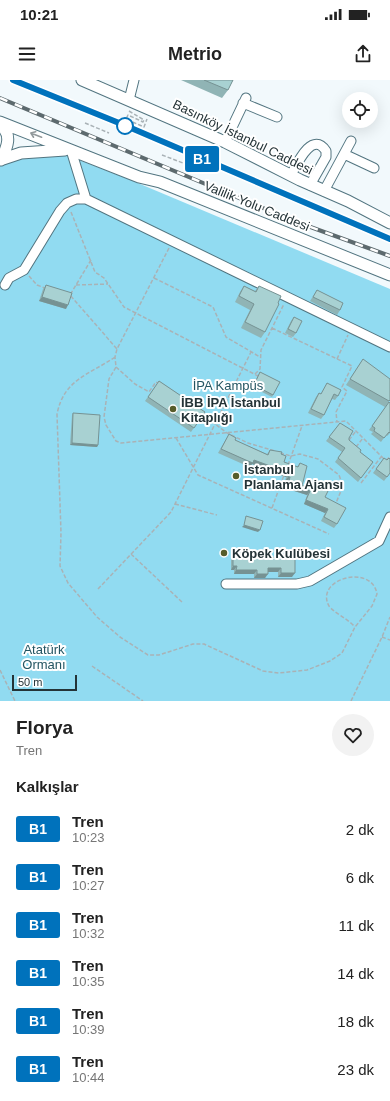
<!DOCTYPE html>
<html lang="tr">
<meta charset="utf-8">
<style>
:root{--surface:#fff;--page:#f2f2f2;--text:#222;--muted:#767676}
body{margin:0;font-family:Arial,sans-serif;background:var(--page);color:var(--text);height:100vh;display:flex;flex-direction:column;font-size:15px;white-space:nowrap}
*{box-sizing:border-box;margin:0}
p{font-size:13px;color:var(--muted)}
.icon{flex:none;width:22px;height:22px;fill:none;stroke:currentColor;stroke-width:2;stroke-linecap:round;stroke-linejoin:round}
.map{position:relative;height:621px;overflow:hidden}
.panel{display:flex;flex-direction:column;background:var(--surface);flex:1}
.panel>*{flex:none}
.badge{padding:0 8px;border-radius:3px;font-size:14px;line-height:26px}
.controls{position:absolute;left:342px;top:12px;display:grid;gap:8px}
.controls a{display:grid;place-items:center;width:36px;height:36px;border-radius:50%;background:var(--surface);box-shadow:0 4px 16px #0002;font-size:20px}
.scale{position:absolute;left:12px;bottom:10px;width:65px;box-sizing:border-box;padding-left:4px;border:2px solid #243337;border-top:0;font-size:11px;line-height:14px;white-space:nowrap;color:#243337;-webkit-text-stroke:3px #fff;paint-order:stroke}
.map>.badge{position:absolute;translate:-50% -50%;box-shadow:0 0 0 2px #fff}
h2{padding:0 16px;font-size:15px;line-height:36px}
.round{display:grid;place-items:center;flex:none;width:42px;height:42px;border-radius:21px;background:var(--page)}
.summary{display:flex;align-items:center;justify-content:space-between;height:68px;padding:0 16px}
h1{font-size:19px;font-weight:600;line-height:30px}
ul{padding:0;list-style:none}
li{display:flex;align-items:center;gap:12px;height:48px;padding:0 16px}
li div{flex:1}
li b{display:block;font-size:15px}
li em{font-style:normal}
li .badge{min-width:44px;font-weight:700;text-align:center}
.status{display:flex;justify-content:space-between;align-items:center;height:28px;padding:0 20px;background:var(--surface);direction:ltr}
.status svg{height:11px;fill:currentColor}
header{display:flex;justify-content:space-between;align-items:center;height:52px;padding:0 16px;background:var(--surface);font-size:18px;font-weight:600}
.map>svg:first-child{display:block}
.green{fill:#91dbf1}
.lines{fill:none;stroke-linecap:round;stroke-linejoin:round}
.minor-casing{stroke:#527580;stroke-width:11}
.major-casing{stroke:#527580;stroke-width:13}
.path{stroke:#a9b2b6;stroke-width:1.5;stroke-dasharray:4 2;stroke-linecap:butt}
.minor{stroke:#fff;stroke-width:9}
.major{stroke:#fff;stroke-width:11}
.rail-casing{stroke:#5d6a6e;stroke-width:4}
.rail{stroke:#fff;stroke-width:2.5;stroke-dasharray:8;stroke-linecap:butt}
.wall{fill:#90b4b5}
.shaded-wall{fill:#769293}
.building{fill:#a8d1d2;stroke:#769293}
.oneway{stroke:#92999b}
.line-casing{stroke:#fff;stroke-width:9}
.line{stroke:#0072bc;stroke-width:6}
.stop-dot{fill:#fff;stroke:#0072bc;stroke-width:2}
.poi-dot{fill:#575c2a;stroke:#fff;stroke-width:1.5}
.labels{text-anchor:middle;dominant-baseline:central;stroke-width:4;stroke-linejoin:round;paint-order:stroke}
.street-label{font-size:13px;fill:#243337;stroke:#fff}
.park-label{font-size:13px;fill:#245562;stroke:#fff}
.poi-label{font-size:13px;font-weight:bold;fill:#243337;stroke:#fff;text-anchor:start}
</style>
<div class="status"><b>10:21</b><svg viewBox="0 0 49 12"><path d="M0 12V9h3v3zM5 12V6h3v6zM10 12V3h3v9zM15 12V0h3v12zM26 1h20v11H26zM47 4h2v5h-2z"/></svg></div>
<header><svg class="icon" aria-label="menu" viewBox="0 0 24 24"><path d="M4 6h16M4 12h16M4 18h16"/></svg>Metrio<svg class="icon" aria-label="share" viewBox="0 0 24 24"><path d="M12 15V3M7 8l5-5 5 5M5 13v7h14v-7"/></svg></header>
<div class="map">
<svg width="390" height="621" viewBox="0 0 390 621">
<rect width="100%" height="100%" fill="#f2f9fc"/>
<path class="green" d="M66,75L133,101L390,209V621H0V86L21,77Z"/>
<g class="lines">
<defs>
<path id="minor" d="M129,20L134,0
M243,23L277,37
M225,62L246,18
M71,70L86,119
M344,74L374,88
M291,95C297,84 312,50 326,71V77L310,105
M324,111L351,61
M5,205L9,198L24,190L60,131L67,123L76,119H86L390,267
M226,504H297L310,501L379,461L390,437"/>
<path id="major" d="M82,0L225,62L300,100L348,121L390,143
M0,42L139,97L160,102L390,195
M0,45C13,54 7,68 1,80
M0,80L21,73L65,70"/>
</defs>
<use href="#minor" class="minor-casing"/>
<use href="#major" class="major-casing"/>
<path class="path" d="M129,31L144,40L143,42L128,35L126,39L144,47L147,39
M85,43L109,53
M162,75L183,83
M71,132L95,192L104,198L124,227L258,296
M169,168L117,269L115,277L116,287L109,299L104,337L106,345L116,361L121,363L346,341L384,379
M91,180L70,215L117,269
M29,196L37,205L45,208
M154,198L213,227L226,257L260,277
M76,205L108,204
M272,248L352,286L342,307L347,311L336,332L337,342
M115,277C89,295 64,299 57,334L61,453L60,486L68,503L97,537L120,557L148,575H159L193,564H204L263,591L279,593L307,590L330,581L342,573L355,547L372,526L377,514C372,483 314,499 329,526C333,532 348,539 355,547
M337,279L348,255
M116,287L135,304L149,312L156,302L158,303
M255,294L260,289L261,270L284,224
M202,334L227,353L248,363L275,371
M176,358L198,395L329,454
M349,360L356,351
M356,367L363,358
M280,373L291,376L300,374L318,379L339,395L343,406L336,423
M386,380L390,377
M288,385L302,346
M361,403L381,377
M175,424L217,435
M272,428L284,395
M131,474L183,523
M98,509L171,432L251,272
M382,557L390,560
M92,586L143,621
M0,590L15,621
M351,621L382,557L390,537"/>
<use href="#minor" class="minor"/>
<use href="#major" class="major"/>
<defs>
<path id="rail" d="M12,0L124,45L390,159
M0,18L294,141L390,176"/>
</defs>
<use href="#rail" class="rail-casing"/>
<use href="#rail" class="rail"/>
</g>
<path class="wall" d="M181,0H233L228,10L222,18Z
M46,205L66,229L39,221L43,209Z
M244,206L255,211L259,206L265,252L261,258L241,248L250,230L235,222L240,212Z
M317,210L340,230L337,235L310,221Z
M294,237L296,253L293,257L285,253L291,241Z
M363,279L390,320L385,327L346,305Z
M260,292L273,315L272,317L252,307Z
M159,301L205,332L191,352L145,321Z
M327,303L338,316L335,320L332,319L324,335L321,339L308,333L316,317L319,313L321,314Z
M389,322L390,353L387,356L386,355L381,362L371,354L373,352L369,350Z
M73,333L98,365L97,367L70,365L72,335Z
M340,343L349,360L360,372L373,382L358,402L335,382L342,372L326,361Z
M229,354L235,360L267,374L270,370L281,374L284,382L297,387L300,383L302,406L325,417L337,444L334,448L321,441L325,433L304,424L307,415L288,409L289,406L286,405L287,402L285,401L286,397L252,384L250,387L245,385L218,373Z
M384,378L390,393L384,401L373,393Z
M233,472L250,475L278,478L281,474L292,497H278V492H268L265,498H254V494H234V490H231V476Z"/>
<path class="shaded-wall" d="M42,217L68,225L66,229L39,221Z
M72,363L98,365L97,367L70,365Z
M254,380L289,393L286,397L252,384L250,387L245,385L248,381Z
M288,397H290L287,402L285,401Z
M289,401L292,402L289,406L286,405Z
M291,405L310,411L307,415L288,409Z
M306,420L328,429L325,433L304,424Z
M244,445L260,450L258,452L242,447Z
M233,486H237L234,490H231Z
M268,488H281L278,492H265Z
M236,490H257L254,494H234Z
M281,493H295L292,497H278Z
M257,494H268L265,498H254Z"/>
<path class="building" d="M204,0H233L228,10Z
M46,205L72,213L68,225L42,217Z
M244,206L256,212L259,206L281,216L278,223L279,224L265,252L245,242L254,224L239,216Z
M317,210L343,223L340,230L313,217Z
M294,237L302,241L296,253L288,249Z
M363,279L390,299V320L389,321L350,299Z
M260,292L280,302L273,315L254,305Z
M159,301L205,332L194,348L148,317Z
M327,303L341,310L338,316L334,314L324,335L311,329L319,313L321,314Z
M389,322L390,323V353L389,352L384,358L374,351L375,348L372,346Z
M73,333L100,335L98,365L72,363Z
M340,343L353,351L349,358V360L361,370L360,372L373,382L361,398L338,378L345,368L329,357Z
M229,354L236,358L235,360L268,375L270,370L282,372L281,374L286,376L284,382L298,387L300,383L307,386L302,406L327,402L328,411L325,417L346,428L337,444L324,437L328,429L306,420L310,411L291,405L292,402L289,401L290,397H288L289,393L254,380L253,383L248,381L221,369Z
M384,378L387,380L389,378L390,379V393L387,397L376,389Z
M246,436L263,441L260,450L244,445Z
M233,472H243V473L250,475L267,474L268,477L281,478V474H295V493H281V488H268V494H257V490H236L237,486H233Z"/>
<defs><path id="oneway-shaft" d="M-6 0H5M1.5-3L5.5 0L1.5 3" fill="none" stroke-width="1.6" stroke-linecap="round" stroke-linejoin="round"/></defs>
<use class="oneway" href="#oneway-shaft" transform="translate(36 55) rotate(-159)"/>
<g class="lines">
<defs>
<path id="line" d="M13,0L124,45L390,159"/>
</defs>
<use href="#line" class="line-casing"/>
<use href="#line" class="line"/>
</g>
<circle class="stop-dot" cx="125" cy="46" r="8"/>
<g class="poi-dot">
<circle cx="173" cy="329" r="4"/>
<circle cx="236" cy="396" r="4"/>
<circle cx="224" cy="473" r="4"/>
</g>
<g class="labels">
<g class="street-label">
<text transform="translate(243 57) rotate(26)">Basınköy İstanbul Caddesi</text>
<text transform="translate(257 126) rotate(22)">Valilik Yolu Caddesi</text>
</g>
<g class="park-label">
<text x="228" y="305">İPA Kampüs</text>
<text x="44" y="569">Atatürk<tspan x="44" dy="15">Ormanı</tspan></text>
</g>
<g class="poi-label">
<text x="181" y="322">İBB İPA İstanbul<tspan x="181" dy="15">Kitaplığı</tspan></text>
<text x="244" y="389">İstanbul<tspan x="244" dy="15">Planlama Ajansı</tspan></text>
<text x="232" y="473">Köpek Kulübesi</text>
</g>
</g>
</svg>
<div class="controls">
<a><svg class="icon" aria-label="locate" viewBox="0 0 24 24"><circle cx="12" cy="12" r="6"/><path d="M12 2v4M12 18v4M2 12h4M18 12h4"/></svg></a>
</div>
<div class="scale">50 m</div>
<b class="badge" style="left:202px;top:79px;background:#0072bc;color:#fff">B1</b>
</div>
<section class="panel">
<div class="summary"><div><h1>Florya</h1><p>Tren</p></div><a class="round"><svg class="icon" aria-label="heart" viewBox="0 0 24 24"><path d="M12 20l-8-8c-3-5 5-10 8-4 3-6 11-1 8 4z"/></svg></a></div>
<h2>Kalkışlar</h2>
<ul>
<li><span class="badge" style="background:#0072bc;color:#fff">B1</span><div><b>Tren</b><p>10:23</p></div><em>2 dk</em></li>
<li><span class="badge" style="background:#0072bc;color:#fff">B1</span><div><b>Tren</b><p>10:27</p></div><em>6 dk</em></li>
<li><span class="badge" style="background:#0072bc;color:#fff">B1</span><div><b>Tren</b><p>10:32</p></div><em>11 dk</em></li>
<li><span class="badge" style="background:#0072bc;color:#fff">B1</span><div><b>Tren</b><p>10:35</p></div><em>14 dk</em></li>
<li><span class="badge" style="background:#0072bc;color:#fff">B1</span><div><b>Tren</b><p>10:39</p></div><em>18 dk</em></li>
<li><span class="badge" style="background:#0072bc;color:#fff">B1</span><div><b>Tren</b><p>10:44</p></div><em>23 dk</em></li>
</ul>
</section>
